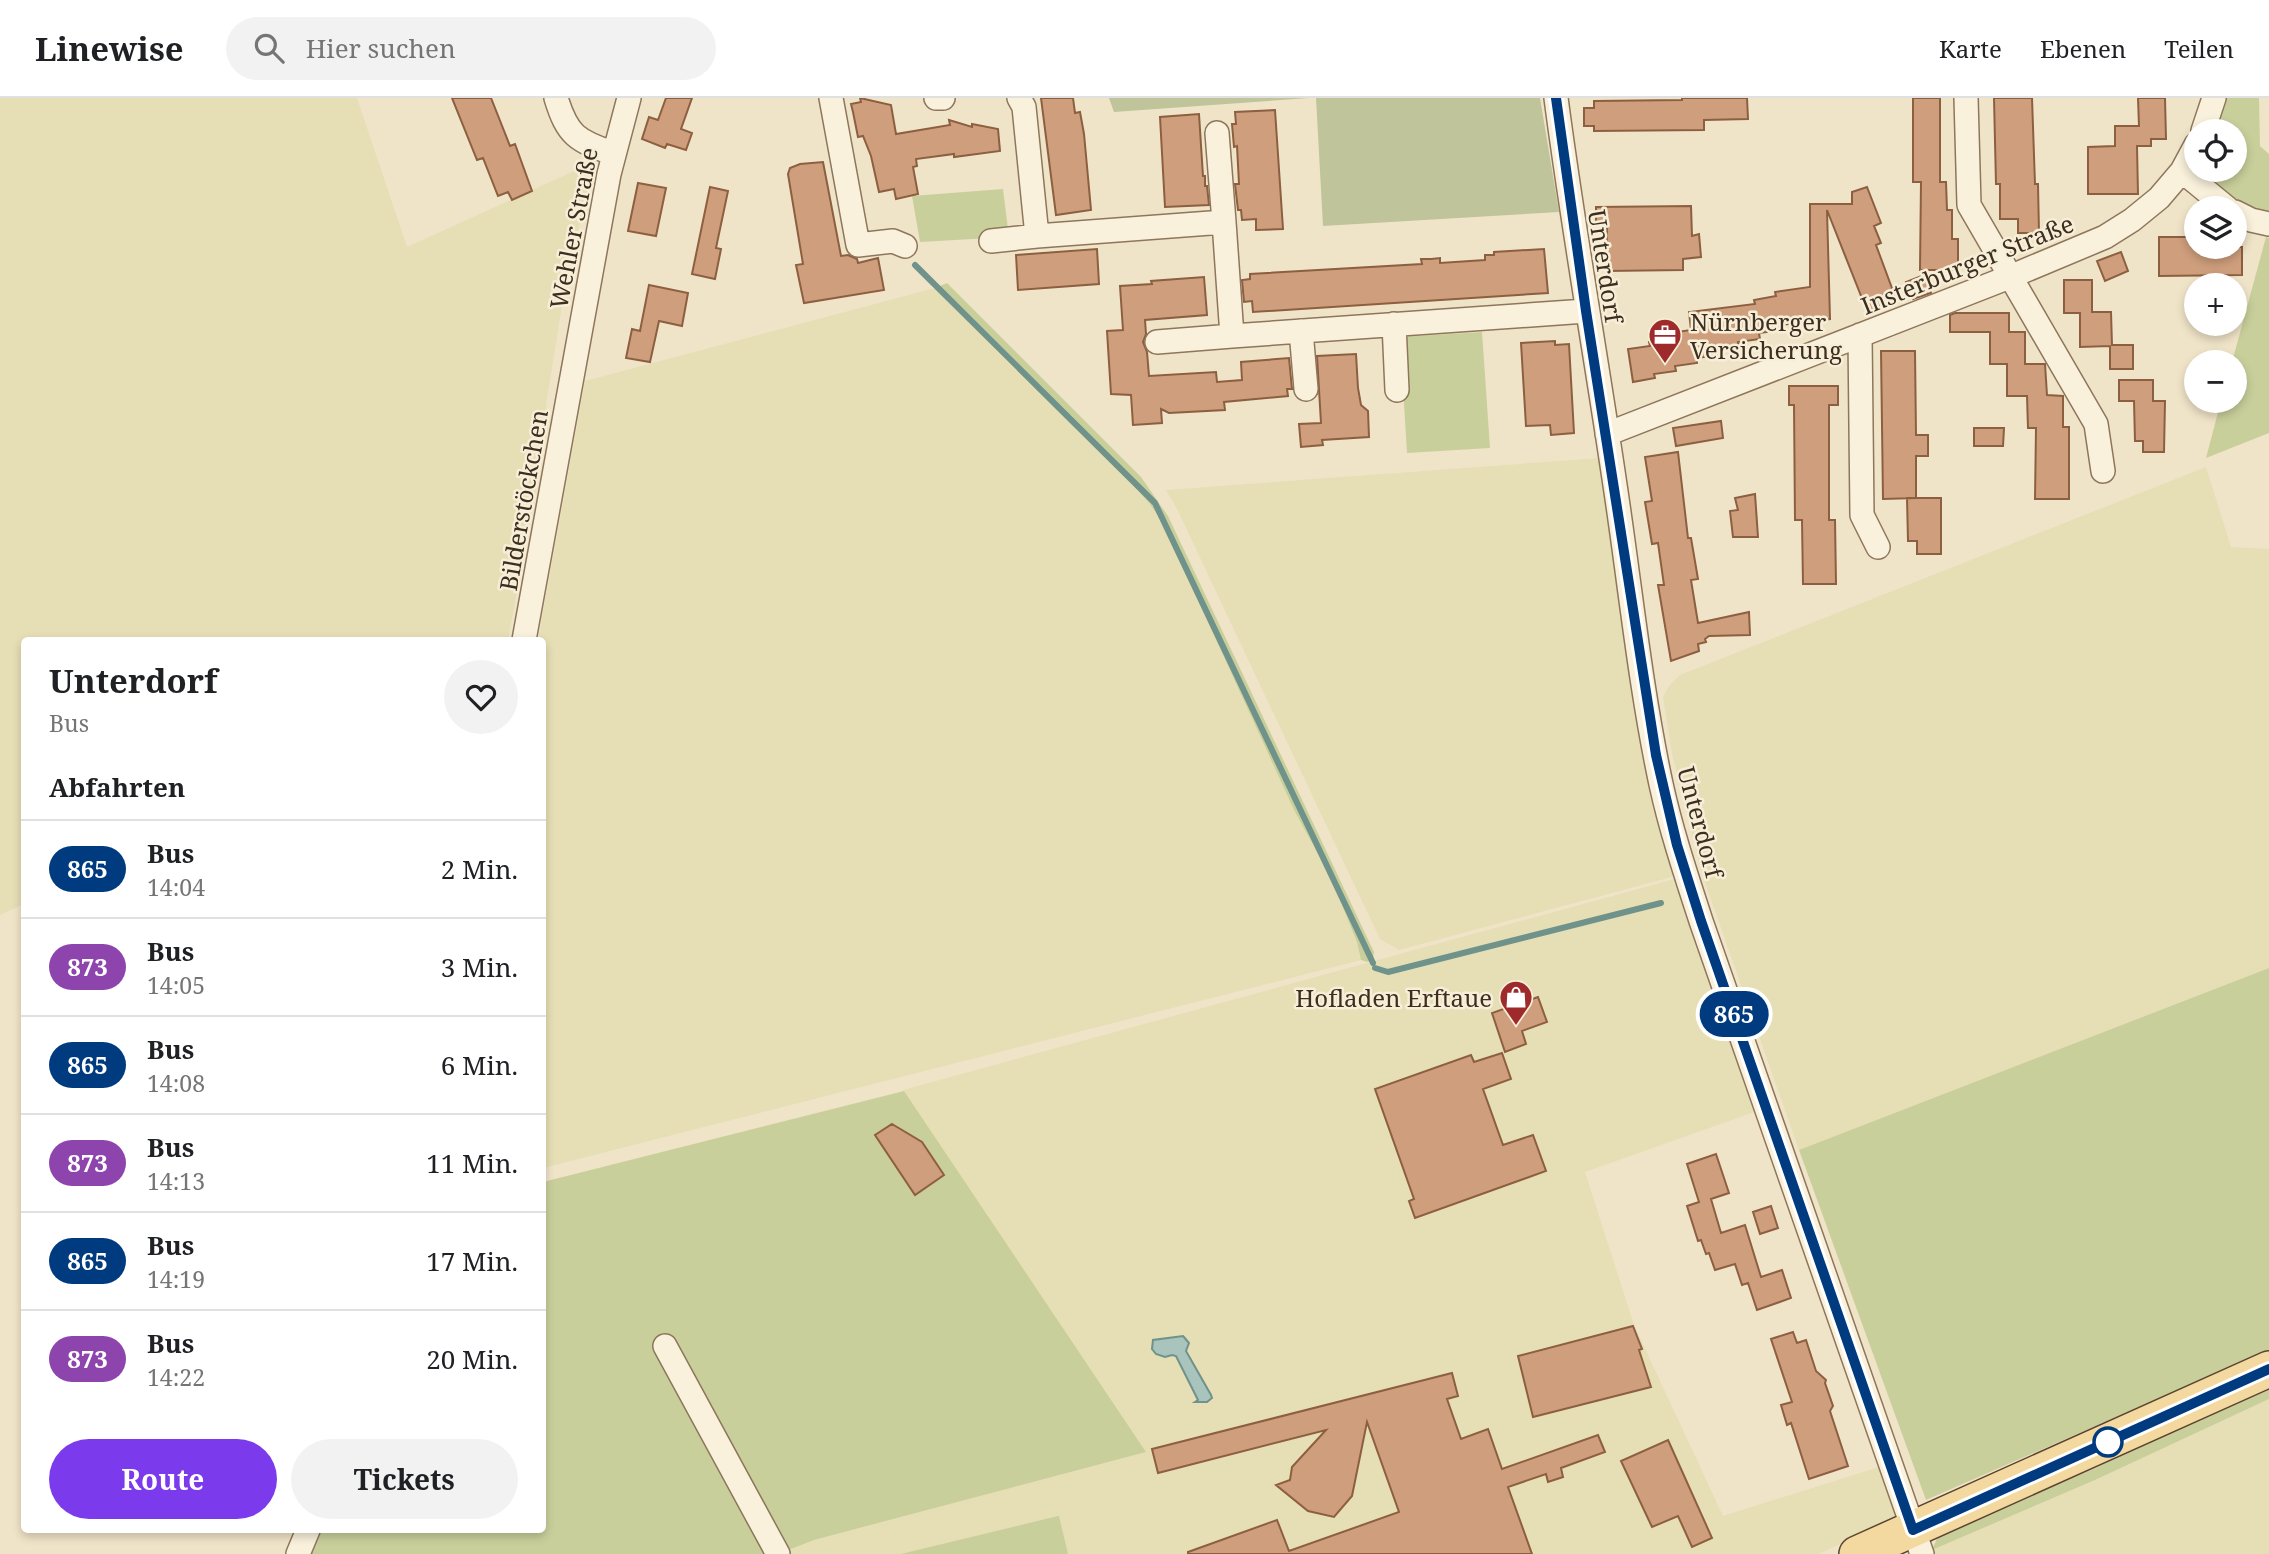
<!DOCTYPE html>
<html lang="de">
<meta charset="utf-8">
<style>
:root{--surface:#fff;--page:#f2f2f2;--text:#202124;--muted:#757577;--line:#e0e0e0;--accent:#7c3aed}
body{margin:0;font-family:"Noto Serif",serif;background:var(--page);color:var(--text);height:100vh;display:flex;flex-direction:column;font-size:26px;white-space:nowrap}
*{box-sizing:border-box;margin:0}
p{font-size:23px;color:var(--muted)}
.icon{flex:none;width:38px;height:38px;fill:none;stroke:currentColor;stroke-width:2;stroke-linecap:round;stroke-linejoin:round}
.map{position:relative;flex:1;overflow:hidden}
.drawer{position:absolute;left:21px;top:539px;width:525px;height:896px;display:flex;flex-direction:column;background:var(--surface);border-radius:7px;box-shadow:0 4px 10px #0003}
.drawer>*{flex:none}
.badge{padding:0 14px;border-radius:23px;font-size:24px;line-height:46px}
.tools{position:absolute;left:2184px;top:21px;display:grid;gap:14px}
.tools a{display:grid;place-items:center;width:63px;height:63px;border-radius:50%;background:var(--surface);box-shadow:0 4px 10px #0003;font-size:35px}
.map>.badge{position:absolute;translate:-50% -50%;box-shadow:0 0 0 4px #fff}
h2{padding:0 28px;font-size:26px;line-height:63px}
.round{display:grid;place-items:center;flex:none;width:74px;height:74px;border-radius:37px;background:var(--page)}
.headline{display:flex;align-items:center;justify-content:space-between;height:119px;padding:0 28px}
h1{font-size:33px;font-weight:700;line-height:52px}
.button{display:flex;gap:14px;margin-top:auto;padding:14px 28px}
.button a{flex:1;height:80px;border-radius:42px;background:var(--accent);color:#fff;font-size:28px;font-weight:700;line-height:80px;text-align:center}
.button a+a{background:var(--page);color:var(--text)}
ul{padding:0;list-style:none}
li{display:flex;align-items:center;gap:21px;height:98px;padding:0 28px;border-top:2px solid var(--line)}
li div{flex:1}
li b{display:block;font-size:26px}
li em{font-style:normal}
li .badge{min-width:77px;font-weight:700;text-align:center}
header{display:flex;align-items:center;gap:42px;box-sizing:border-box;height:98px;padding:0 35px;background:var(--surface);border-bottom:2px solid var(--line)}
header strong{font-size:33px}
nav{display:flex;gap:38px;margin-inline-start:auto;font-size:24px}
.search{width:490px;height:63px;background:var(--page);display:flex;align-items:center;gap:18px;box-sizing:border-box;padding:0 24px;border-radius:38px;color:var(--muted);font-size:26px}
.map>svg:first-child{display:block}
.farmland{fill:#e6deb5}
.green{fill:#c9cf9b}
.cemetery{fill:#bfc49a}
.water{fill:#a9c4bc;stroke:#6f938a;stroke-width:2}
.lines{fill:none;stroke-linecap:round;stroke-linejoin:round}
.stream{stroke:#6f938a;stroke-width:6}
.building{fill:#cf9f7d;stroke:#8d5f41;stroke-width:2}
.street-casing{stroke:#8d765c;stroke-width:26}
.primary-casing{stroke:#5b4430;stroke-width:38}
.street{stroke:#faf1dc;stroke-width:23}
.primary{stroke:#f3d9a0;stroke-width:35}
.line-casing{stroke:#fff;stroke-width:16}
.line{stroke:#003b80;stroke-width:10}
.stop-dot{fill:#fff;stroke:#003b80;stroke-width:3.5}
.labels{text-anchor:middle;dominant-baseline:central;stroke-width:5;stroke-linejoin:round;paint-order:stroke}
.street-label{font-size:24px;fill:#3d2e20;stroke:#f7eed8}
.poi-label{font-size:24px;fill:#3d2e20;stroke:#f7eed8;text-anchor:start}
</style>
<header>
<strong>Linewise</strong>
<div class="search"><svg class="icon" aria-label="search" viewBox="0 0 24 24"><circle cx="10" cy="10" r="6"/><path d="M15 15l6 6"/></svg>Hier suchen</div>
<nav><a>Karte</a><a>Ebenen</a><a>Teilen</a></nav>
</header>
<div class="map">
<svg width="2269" height="1456" viewBox="0 0 2269 1456">
<rect width="100%" height="100%" fill="#f0e4c8"/>
<path class="farmland" d="M0,0H357L407,149L594,64L564,195L546,307L549,321L508,542H24V806L0,817Z
M935,190L1132,386L1149,405L1162,424L1294,712L1330,778L1357,844L1361,862L543,1070L542,542H538L585,283Z
M1600,360L1675,773L1672,779L1399,852L1380,841L1177,411L1166,392Z
M2206,369L2231,449L2269,451V870L1799,1052L1702,776L1672,656L1663,599L1669,588L1680,577Z
M1678,780L1760,1012L1585,1074L1634,1227L1723,1418L1879,1369L1896,1421L1818,1456H778L814,1442L1146,1354L903,992Z
M2269,1301V1456H1933L1932,1452L2095,1382Z"/>
<path class="green" d="M2224,0H2259L2260,48L2269,56V116C2244,108 2220,94 2206,72H2235V33H2215Z
M1003,91L1009,139L920,144L912,98Z
M2266,139L2269,140V335L2206,360L2221,303H2235V264H2232Z
M947,185L1141,379L1168,418L1374,854L1373,862L1367,864L1361,862L1357,844L1330,778L1294,712L1162,424L1149,405L1132,386L935,190Z
M1482,234L1490,350L1407,355L1400,239Z
M2269,870V1252L1926,1402L1799,1052Z
M904,993L1146,1354L814,1442L778,1456H311L321,1432H542L543,1084Z
M2269,1284V1301L2095,1382L1932,1452L1938,1438L1967,1424L2096,1370Z
M1059,1418L1068,1456H901L1058,1418Z"/>
<path class="cemetery" d="M1109,0H1309L1114,14Z
M1316,0H1540L1559,114L1323,128Z"/>
<path class="water" d="M1183,1238L1189,1245L1186,1253L1211,1297L1212,1300L1207,1304H1195L1198,1302L1176,1258L1172,1257L1165,1259L1156,1256L1152,1251L1153,1242Z"/>
<g class="lines">
<path class="stream" d="M915,167L1155,405L1373,865
M1375,870L1388,874L1661,805"/>
</g>
<path class="building" d="M452,0H491L510,48L515,46L532,93L512,102L508,94L498,98L483,60L477,62Z
M666,0H692L681,31L692,35L686,52L667,46L665,50L642,41L649,19L658,22Z
M860,0L891,7L896,36L950,27L949,22L972,29V26L998,31L1000,53L954,59V56L916,61L917,68L913,69L918,96L896,101L894,91L879,94L871,58L863,38L858,39L853,14L851,6L861,4Z
M1041,0H1073L1075,15L1080,14L1084,36L1091,112L1056,117Z
M1682,0H1747L1748,21L1704,22V32L1594,33V28H1584V10H1594V3L1682,2Z
M1913,0H1940V84H1946L1947,112H1952V141H1958V172H1920L1921,84H1913Z
M1994,0H2032L2035,86H2038L2039,135H2018V121H2000V86H1996Z
M2138,0H2165L2166,41H2151V48H2137L2138,96H2088V49L2115,48V28H2139Z
M1275,12L1283,131L1256,132V121L1242,122L1241,112H1238L1235,86H1239L1237,48L1234,49L1232,26H1236L1235,14Z
M1199,16L1203,78H1205V88H1207L1209,107L1165,109L1160,19Z
M823,64L841,158L848,157L857,161L858,165L878,160L884,192L804,205L796,167L803,166L788,76L790,70L800,66Z
M638,85L666,90L656,138L628,133Z
M710,89L728,93L716,150L721,151L715,181L692,176Z
M1867,89L1881,125L1874,128L1881,145L1876,147L1896,201L1867,213L1827,112L1830,221L1780,227L1781,232L1759,235L1760,241L1738,244L1739,248L1718,252V257L1697,260V265L1675,268L1676,273L1654,276L1655,280L1633,284L1628,251L1650,248L1649,244L1671,240L1670,235L1691,232L1689,214L1755,206L1754,202L1776,198L1775,194L1810,189V106H1852V94Z
M1691,108L1692,138L1699,136L1701,159L1683,161V172L1606,173L1607,127H1596V109Z
M2159,139H2196V149H2242V177L2159,178Z
M1097,151L1099,186L1018,192L1016,157Z
M1544,151L1548,195L1253,214L1252,203L1244,204L1242,182L1250,181V176L1422,166L1421,161H1431L1440,160V165L1485,162V157H1494V154Z
M2121,154L2128,173L2105,183L2097,163Z
M1924,177L1931,195L1913,201L1906,184Z
M1204,179L1207,217L1145,222L1146,236L1143,244L1147,254L1149,278L1216,274L1217,284L1242,282L1241,264L1289,260L1292,291H1287L1288,298L1224,304L1225,312L1169,315L1161,311L1162,325L1133,327L1131,297L1111,296L1107,233L1123,232L1120,188L1152,186L1151,183Z
M2064,182H2092V214H2111L2112,247H2133V271H2110V248L2080,249V215H2064Z
M649,187L688,195L682,228L659,223L650,264L626,260L632,231L640,233Z
M1955,215H2009V234H2025V266H2045L2047,297L2063,298V329H2069V401H2035L2036,330H2028L2027,298H2007V266H1990V234H1950V217Z
M1555,243V247L1569,246L1574,335L1551,337L1550,327L1526,328L1521,245Z
M1881,253H1915L1916,337H1928V358H1916V400L1883,401Z
M1356,256L1358,290L1361,307L1368,313L1369,339L1322,342L1323,347L1301,349L1299,326L1321,325L1317,258Z
M2119,282H2153V303H2165L2164,354H2143V343H2135L2134,303H2119Z
M1789,288H1838V307H1829V422H1835L1836,486H1803L1802,422H1795L1794,307H1789Z
M1721,323L1723,340L1676,348L1673,330Z
M1974,330H2004L2003,348H1974Z
M1678,354L1688,440H1691L1698,481L1691,482L1698,525L1749,514L1750,537L1709,538L1705,541L1706,544L1698,546L1699,553L1671,563L1658,487H1664L1658,445L1652,446L1645,404L1652,403L1645,359Z
M1755,396L1758,439H1733L1730,413L1738,412L1735,400Z
M1907,400H1941V456H1917V443H1908Z
M1538,899L1547,924L1522,933L1526,946L1505,954L1492,915Z
M1502,955L1511,981L1483,991L1503,1047L1533,1037L1546,1073L1415,1120L1409,1103L1414,1101L1375,991L1471,957L1474,964Z
M892,1026L922,1044L944,1077L915,1097L875,1037Z
M1716,1056L1729,1095L1711,1101L1721,1135L1745,1127L1761,1179L1782,1172L1791,1200L1757,1212L1748,1185L1742,1187L1735,1166L1715,1172L1709,1155L1706,1156L1701,1142L1698,1143L1687,1108L1699,1104L1687,1066Z
M1771,1108L1778,1130L1760,1136L1753,1114Z
M1633,1228L1642,1251L1639,1252L1651,1289L1533,1319L1518,1258Z
M1793,1234L1797,1245L1806,1242L1816,1273L1826,1282L1825,1285L1833,1308L1830,1313L1848,1368L1809,1381L1791,1325L1787,1327L1781,1307L1792,1304L1771,1241Z
M1452,1275L1458,1298L1447,1301L1461,1341L1488,1331L1502,1371L1598,1337L1605,1354L1561,1370L1563,1379L1548,1384L1546,1376L1508,1389L1532,1456H1188V1454L1277,1422L1289,1453L1399,1414L1367,1324L1352,1398L1334,1419L1308,1413L1276,1387L1290,1382L1292,1369L1326,1332L1158,1375L1152,1351Z
M1668,1342L1712,1440L1692,1449L1678,1418L1652,1429L1621,1363Z"/>
<g class="lines">
<defs>
<path id="street" d="M556,0C568,39 577,42 614,56
M831,0L858,147L893,143L905,148
M936,0H943
M1019,0L1024,9L1037,138L1224,124L1232,238L1586,213
M1556,0C1573,130 1596,258 1615,387C1630,486 1640,588 1661,686C1671,732 1686,777 1701,823L1922,1456
M1966,0L1969,107L2096,326L2103,373
M2203,33L2214,0
M1217,35L1224,124
M2182,73L2227,110
M2235,114L2251,122L2269,126
M991,143L1037,138
M1394,226L1397,292
M1301,233L1306,291
M1860,237L1862,417L1878,449
M1157,244L1232,238
M1607,336L2012,178L2105,139L2132,122L2159,100L2182,73L2196,47
M524,542L609,76L629,0
M665,1248L778,1456
M298,1456L308,1432"/>
<path id="primary" d="M1857,1456L2269,1271"/>
</defs>
<use href="#street" class="street-casing"/>
<use href="#primary" class="primary-casing"/>
<use href="#street" class="street"/>
<use href="#primary" class="primary"/>
</g>
<g class="lines">
<defs>
<path id="line" d="M1556,0L1586,213L1656,657L1677,747L1701,823L1913,1432L2269,1271"/>
</defs>
<use href="#line" class="line-casing"/>
<use href="#line" class="line"/>
</g>
<defs>
<symbol id="office-pin" viewBox="-11 -11 22 30"><path d="M0 17L-7.5 6A9.5 9.5 0 1 1 7.5 6Z" fill="#9e2a2b" stroke="#f7eed8"/><path d="M-6-3h4V-5.5h4V-3h4V5H-6ZM-1-4.5V-3h2v-1.5ZM-6 0V1H6V0Z" fill="#fff"/></symbol>
<symbol id="shop-pin" viewBox="-11 -11 22 30"><path d="M0 17L-7.5 6A9.5 9.5 0 1 1 7.5 6Z" fill="#9e2a2b" stroke="#f7eed8"/><path d="M-5-2.5h2.3a2.7 3.5 0 0 1 5.4 0H5L5.5 6h-11ZM-1.5-2.5h3a1.5 2.3 0 0 0-3 0Z" fill="#fff"/></symbol>
</defs>
<g fill-rule="evenodd">
<use href="#office-pin" x="1646" y="218" width="38" height="52"/>
<use href="#shop-pin" x="1497" y="880" width="38" height="52"/>
</g>
<circle class="stop-dot" cx="2108" cy="1344" r="14"/>
<g class="labels">
<g class="street-label">
<text transform="translate(573 130) rotate(-79)">Wehler Straße</text>
<text transform="translate(1967 166) rotate(-22)">Insterburger Straße</text>
<text transform="translate(1606 168) rotate(81)">Unterdorf</text>
<text transform="translate(523 402) rotate(-80)">Bilderstöckchen</text>
<text transform="translate(1701 724) rotate(75)">Unterdorf</text>
</g>
<g class="poi-label">
<text x="1690" y="223">Nürnberger<tspan x="1690" dy="28">Versicherung</tspan></text>
<text x="1492" y="899" text-anchor="end">Hofladen Erftaue</text>
</g>
</g>
</svg>
<div class="tools">
<a><svg class="icon" aria-label="locate" viewBox="0 0 24 24"><circle cx="12" cy="12" r="6"/><path d="M12 2v4M12 18v4M2 12h4M18 12h4"/></svg></a>
<a><svg class="icon" aria-label="layers" viewBox="0 0 24 24"><path d="M12 4l9 5-9 5-9-5zM3 14l9 5 9-5"/></svg></a>
<a>+</a>
<a>−</a>
</div>
<b class="badge" style="left:1734px;top:916px;background:#003b80;color:#fff">865</b>
<section class="drawer">
<div class="headline"><div><h1>Unterdorf</h1><p>Bus</p></div><a class="round"><svg class="icon" aria-label="heart" viewBox="0 0 24 24"><path d="M12 20l-8-8c-3-5 5-10 8-4 3-6 11-1 8 4z"/></svg></a></div>
<h2>Abfahrten</h2>
<ul>
<li><span class="badge" style="background:#003b80;color:#fff">865</span><div><b>Bus</b><p>14:04</p></div><em>2 Min.</em></li>
<li><span class="badge" style="background:#8e44ad;color:#fff">873</span><div><b>Bus</b><p>14:05</p></div><em>3 Min.</em></li>
<li><span class="badge" style="background:#003b80;color:#fff">865</span><div><b>Bus</b><p>14:08</p></div><em>6 Min.</em></li>
<li><span class="badge" style="background:#8e44ad;color:#fff">873</span><div><b>Bus</b><p>14:13</p></div><em>11 Min.</em></li>
<li><span class="badge" style="background:#003b80;color:#fff">865</span><div><b>Bus</b><p>14:19</p></div><em>17 Min.</em></li>
<li><span class="badge" style="background:#8e44ad;color:#fff">873</span><div><b>Bus</b><p>14:22</p></div><em>20 Min.</em></li>
</ul>
<div class="button"><a>Route</a><a>Tickets</a></div>
</section>
</div>
